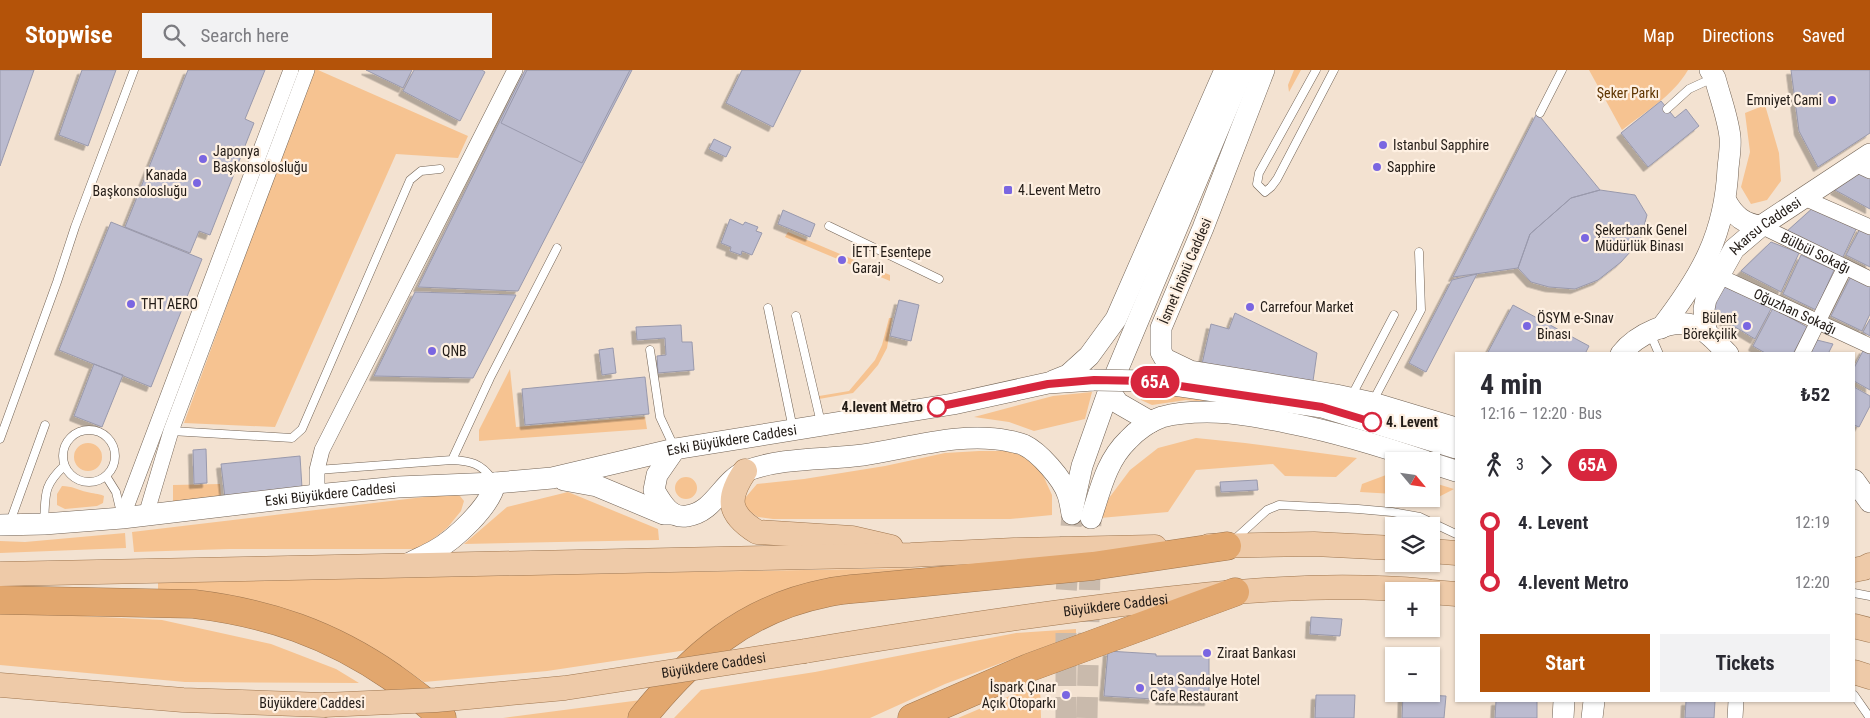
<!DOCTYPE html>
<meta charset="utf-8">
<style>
:root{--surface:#fff;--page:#f2f2f3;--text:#2b2b33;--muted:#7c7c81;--accent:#b45309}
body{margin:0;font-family:"Roboto Condensed",sans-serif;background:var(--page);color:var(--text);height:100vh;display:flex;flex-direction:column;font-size:19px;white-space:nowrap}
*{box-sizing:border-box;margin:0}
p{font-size:16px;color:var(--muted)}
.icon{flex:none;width:28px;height:28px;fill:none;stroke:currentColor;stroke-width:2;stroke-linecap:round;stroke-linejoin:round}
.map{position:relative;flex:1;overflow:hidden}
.drawer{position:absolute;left:1455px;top:282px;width:400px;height:350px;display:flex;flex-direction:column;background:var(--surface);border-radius:0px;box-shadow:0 1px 4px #0004}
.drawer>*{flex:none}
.badge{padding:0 10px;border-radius:16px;font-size:18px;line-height:32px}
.needle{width:32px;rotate:119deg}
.controls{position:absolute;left:1385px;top:382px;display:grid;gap:10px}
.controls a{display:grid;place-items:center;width:55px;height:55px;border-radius:0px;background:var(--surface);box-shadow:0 1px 4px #0004;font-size:25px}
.map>.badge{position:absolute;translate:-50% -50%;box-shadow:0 0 0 2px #fff}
.legs{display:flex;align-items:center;gap:8px;height:55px;padding:0 25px;font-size:16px}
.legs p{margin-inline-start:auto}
.headline{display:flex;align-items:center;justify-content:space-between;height:85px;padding:0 25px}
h1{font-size:28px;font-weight:700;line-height:38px}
.primary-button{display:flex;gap:10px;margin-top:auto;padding:10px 25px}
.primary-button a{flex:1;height:58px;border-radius:0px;background:var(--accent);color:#fff;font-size:20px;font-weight:700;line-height:58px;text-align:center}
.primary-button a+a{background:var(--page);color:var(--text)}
ul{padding:0 25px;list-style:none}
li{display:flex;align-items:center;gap:18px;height:60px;font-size:19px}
li i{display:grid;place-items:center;width:8px;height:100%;margin:0 6px;background:currentColor}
li i::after{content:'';width:12px;height:12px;margin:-6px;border:4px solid;border-radius:50%;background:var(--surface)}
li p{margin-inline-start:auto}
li:first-child i{background:linear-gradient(#0000 50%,currentColor 0)}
li:last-child i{background:linear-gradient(currentColor 50%,#0000 0)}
header{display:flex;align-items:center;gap:30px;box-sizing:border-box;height:70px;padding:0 25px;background:var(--accent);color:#fff}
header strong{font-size:24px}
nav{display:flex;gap:28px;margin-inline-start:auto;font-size:18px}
.search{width:350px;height:45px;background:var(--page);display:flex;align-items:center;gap:12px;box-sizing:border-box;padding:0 18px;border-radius:0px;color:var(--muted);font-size:19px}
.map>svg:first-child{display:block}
.green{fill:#f6c391}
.building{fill:#bbbbcf;stroke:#9999ac;filter:url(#shadow)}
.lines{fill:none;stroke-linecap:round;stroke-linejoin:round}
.secondary-tunnel{stroke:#c9baac;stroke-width:21;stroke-dasharray:21 11;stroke-linecap:butt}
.lane-casing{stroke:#726355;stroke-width:9}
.street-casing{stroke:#726355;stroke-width:16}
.secondary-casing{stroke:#726355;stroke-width:22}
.primary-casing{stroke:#9f764f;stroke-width:25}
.highway-casing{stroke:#9f764f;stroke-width:29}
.lane{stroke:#fff;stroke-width:8}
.street{stroke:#fff;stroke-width:15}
.secondary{stroke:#fff;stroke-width:21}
.primary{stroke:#eecaa8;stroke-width:24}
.highway{stroke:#e2a76e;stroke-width:28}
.secondary-bridge-casing{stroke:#726355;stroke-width:22;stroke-linecap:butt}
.primary-bridge-casing{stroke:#9f764f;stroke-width:25;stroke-linecap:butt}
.secondary-bridge{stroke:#fff;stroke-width:21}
.primary-bridge{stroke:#eecaa8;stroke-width:24}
.line-1-casing{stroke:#fff;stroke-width:11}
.line-1{stroke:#d7263d;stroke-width:8}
.poi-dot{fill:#7a66e1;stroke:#fef0e2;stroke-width:2}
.stop-1-dot{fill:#fff;stroke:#d7263d;stroke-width:2.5}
.labels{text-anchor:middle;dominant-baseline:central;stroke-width:4.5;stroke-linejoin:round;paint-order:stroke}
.park-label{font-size:14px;fill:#5f3500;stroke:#fef0e2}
.poi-label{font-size:14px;fill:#221b16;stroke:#fef0e2;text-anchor:start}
.street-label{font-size:14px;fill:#221b16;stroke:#fef0e2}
.stop-label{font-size:14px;font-weight:bold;fill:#221b16;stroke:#fef0e2;text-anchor:end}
</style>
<header>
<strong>Stopwise</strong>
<div class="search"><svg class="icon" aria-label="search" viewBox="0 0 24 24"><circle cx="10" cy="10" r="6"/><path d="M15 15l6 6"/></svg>Search here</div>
<nav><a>Map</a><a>Directions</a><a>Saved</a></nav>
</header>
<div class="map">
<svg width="1870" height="648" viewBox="0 0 1870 648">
<defs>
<filter id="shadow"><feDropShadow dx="-4.5" dy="4.5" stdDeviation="0" flood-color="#0004"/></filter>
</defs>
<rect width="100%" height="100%" fill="#f3e2d1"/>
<path class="green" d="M313,0H318L468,66L458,88L396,84L275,357L184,353Z
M1294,0H1301L1289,22L1288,15Z
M1589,0H1688C1673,26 1645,42 1622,60Z
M1765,35L1779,83L1781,111L1767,130L1751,134L1741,117L1750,82L1745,43Z
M788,162L890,205V211L785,167Z
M889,248H892L887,278L878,295L867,308L853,323L819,329V326L849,321L875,290L882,275Z
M510,299L516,357L645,347L647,359L479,371V360Z
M1140,321L1161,322L1249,336L1186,330L1152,335L1141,330Z
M1092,322L1085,349L1034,361L1009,352L974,347L1053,326Z
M1196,368L1245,373L1357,388L1336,407L1285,406L1273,394L1196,400L1168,442L1100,448L1109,428L1130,400L1158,378Z
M74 387a14 14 0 1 1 28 0a14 14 0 1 1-28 0Z
M979,381H1010L1025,387L1042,403L1052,425V445L1010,449H773L758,447L745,438V428L757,414L804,409L885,396L945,383Z
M1394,402V424L1360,422L1362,414Z
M675 418a11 11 0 1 1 22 0a11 11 0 1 1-22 0Z
M1431,412L1454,419L1427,433L1415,429H1431Z
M220,414L221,429L173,436V415Z
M62,416C72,416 78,420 87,422C93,424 98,423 104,426L103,433L97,436L65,439L57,435V424Z
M568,422L658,459L659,470L464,474L507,437Z
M449,424L460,426L464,431L461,441L448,457L421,479H229L134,482L132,462Z
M125,463L126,478L0,483V471L25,472Z
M922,498L923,503L748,536L728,547L687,580L547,601L424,612L378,581L327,555L158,521V511Z
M0,542L162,550L271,574L336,599L359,613L185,612L0,595Z
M1076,559V565L945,614L870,648H674L701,620L815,602L1016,563Z
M1040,613L1041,648H958Z
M641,630L627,648H503Z"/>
<path class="building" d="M0,0H34L0,96Z
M82,0H116L88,76L59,65Z
M188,0H265L245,49L254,53L210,165L199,161L190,183L125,157Z
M366,0H412L403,18Z
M414,0H482L485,2L460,51L403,21Z
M525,0H632L518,221L418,217Z
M527,0H630L582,93L501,53Z
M742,0H801L773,57L726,33Z
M1791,0H1870V63L1818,97L1799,61Z
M1661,31L1675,48L1686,39L1699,56L1648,97L1621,63Z
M1537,43L1600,120L1571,128L1530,164L1518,198L1453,207Z
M714,69L731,77L726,87L709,79Z
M1857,100L1870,107V139L1835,120Z
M1600,120L1635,125L1647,145L1640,171L1621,192L1598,210L1575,219L1549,217L1531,212L1518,198L1530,164L1571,128Z
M1815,136L1857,157L1842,189L1786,162Z
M783,140L815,154L810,167L778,154Z
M730,149L743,155L745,152L758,157L756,161L762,163L752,185L742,181L741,185L730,181L731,177L721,173Z
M111,152L202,189L151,317L59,280Z
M1861,157L1870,162V197L1846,185Z
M1771,172L1799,183L1781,222L1741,201Z
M1801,185L1834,200L1816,240L1783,224Z
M1477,204L1426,302L1409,293L1452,210Z
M1852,204L1870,213V244L1862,261L1831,246Z
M1724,215L1772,237L1755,269L1710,242Z
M415,222L516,225L473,308L374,306Z
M899,230L919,235L911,271L890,266Z
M1513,235L1589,276L1585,284H1487Z
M1773,238L1807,257L1793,284H1767L1753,276Z
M1235,243L1317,283L1312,318L1202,294L1211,254L1229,259Z
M1870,249V266L1863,262Z
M681,255L682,272H692L694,300L658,303L657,286L666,285L665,268L637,270L636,257Z
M1817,270L1833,274L1828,284H1809Z
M613,278L616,303L602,305L599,280Z
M1864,279L1870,282V320L1854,311V298Z
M94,294L123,305L102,357L74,346Z
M645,307L649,344L525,355L522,319Z
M1854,317L1870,326V336L1859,357L1854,355Z
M206,379L207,413L194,414L193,380Z
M300,386L302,418L225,428L221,394Z
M1257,410L1258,420L1221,422L1220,412Z
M1311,547L1342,549L1340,566L1310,564Z
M1108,581L1156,584V586H1209V631L1160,630V627L1153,626V629L1104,626Z
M1403,624L1446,626L1444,648H1402Z
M1316,625H1355L1354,648H1315Z
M1496,631H1537V648H1495Z
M1686,631H1715L1714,648H1685Z"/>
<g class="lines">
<path class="secondary-tunnel" d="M1066,648V524L1072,444
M1087,648L1091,448"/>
<defs>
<path id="lane" d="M1316,0L1259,103L1257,114L1265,122L1271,117L1277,109L1334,0
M1667,39L1689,19L1713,8
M1540,43L1562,0
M829,156L939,209
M768,238L793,359
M796,246L821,353
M1650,263L1659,284
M650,280L660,347L675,379
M1351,327L1394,245
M1373,331L1421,240L1419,182
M63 386a26 26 0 1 1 52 0a26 26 0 1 1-52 0Z
M171,361L292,368L302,359L410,110L421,101L440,99
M0,369L57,212L75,157L134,0
M452,390L490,308L557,178
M317,400L452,390C470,391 481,393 492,409
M106,406L116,422L121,443
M10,452L45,355
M44,453C46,425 42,417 64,396
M1235,469L1267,440L1279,435L1358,439L1392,442L1420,447L1456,464
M1854,523L1870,526
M1854,625L1870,648"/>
<g id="street">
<path d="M1855,94L1870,101"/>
<path d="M1804,128L1870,157"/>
<path id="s1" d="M1761,156L1870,209"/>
<path id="s2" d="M1719,206L1870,276"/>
<path d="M1802,284L1845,197"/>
<path d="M317,425V400L322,380L515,0"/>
<path d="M146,445L171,361L307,0"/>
<path d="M122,448L291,0"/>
<path d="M1735,648L1736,631"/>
</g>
<g id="secondary">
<path d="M1264,0L1203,158L1161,258V282L1165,289L1190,301L1336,325L1373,333L1456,358"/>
<path d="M1726,131C1734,146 1744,154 1761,156"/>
<path d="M1661,258C1701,206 1725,165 1728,98C1729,88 1731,77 1730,67C1728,48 1720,27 1715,8L1710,0"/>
<path id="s3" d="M1706,262L1704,239L1706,229L1734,179L1761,156L1870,84"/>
<path d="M1621,284C1636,265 1672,247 1695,256C1708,261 1718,274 1728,284"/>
<path d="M1053,311L1068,305L1089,286L1116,249L1225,0"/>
<path d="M1147,311L1322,337L1456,378"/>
<path d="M1109,320L1118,333L1151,352"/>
<path d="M675,379L657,405L654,420C661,432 670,449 687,446C715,442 722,411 746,401C782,387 825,390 863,385C910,378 962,361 1009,371C1014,372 1020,373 1024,375C1039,382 1063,409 1068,425C1070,431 1071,438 1072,444"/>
<path d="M1431,393L1456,401"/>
<path d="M564,410L597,416L664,444H673"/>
<path d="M1854,410L1870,432"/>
<path d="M1072,441L1082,396L1109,320L1243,0"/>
<path d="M1091,448C1100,421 1106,391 1128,370C1136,361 1150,351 1162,347C1176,343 1193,342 1207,342C1237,342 1265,348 1294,354C1339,363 1381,376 1425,391"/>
<path id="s4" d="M0,455L44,454L122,448L317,425L398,417L495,413L552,408L675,379L953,334L1048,313L1094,310"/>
<path d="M406,495C415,490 425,486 434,481C454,470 491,436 495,413"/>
<path d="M1563,648L1564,631"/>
<path d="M1592,648L1594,631"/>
</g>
<g id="primary">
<path d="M745,401C726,429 728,444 757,462L852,468L891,477"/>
<path d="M1209,476L1314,474L1394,478"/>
<path d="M1431,481L1456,483"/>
<path d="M1854,500L1864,498L1870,495"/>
<path d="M0,504L911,485L1014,480L1155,477"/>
<path d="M1431,522L1456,524"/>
<path d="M1854,556L1870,560"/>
<path id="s5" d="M805,581C914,563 1022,546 1131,533C1229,521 1328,512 1426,521"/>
<path d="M1854,602L1870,607"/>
<path d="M0,615L183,630L324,635"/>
</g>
<path id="highway" d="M0,530L194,534C268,543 330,564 392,607C410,620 427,632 442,648
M642,648C692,586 745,539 826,523C838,520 851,519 864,518L1093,496L1227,476
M912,648L1028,598L1235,522"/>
</defs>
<use href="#lane" class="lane-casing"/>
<use href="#street" class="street-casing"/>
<use href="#secondary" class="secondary-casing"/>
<use href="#primary" class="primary-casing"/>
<use href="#highway" class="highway-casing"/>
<use href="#lane" class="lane"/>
<use href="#street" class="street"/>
<use href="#secondary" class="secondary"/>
<use href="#primary" class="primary"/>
<use href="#highway" class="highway"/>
<defs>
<path id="secondary-bridge" d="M1094,310L1147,311"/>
<g id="primary-bridge">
<path id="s6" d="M324,635L436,630L565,618L805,581"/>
</g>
</defs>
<use href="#secondary-bridge" class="secondary-bridge-casing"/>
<use href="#primary-bridge" class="primary-bridge-casing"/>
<use href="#secondary-bridge" class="secondary-bridge"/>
<use href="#primary-bridge" class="primary-bridge"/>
</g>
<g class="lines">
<defs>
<path id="line-1" d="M937,337L1048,314L1094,310L1146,311L1322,337L1372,352"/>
</defs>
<use href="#line-1" class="line-1-casing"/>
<use href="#line-1" class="line-1"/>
</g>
<g class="poi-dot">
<circle cx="1832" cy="30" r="5"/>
<circle cx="1383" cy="75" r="5"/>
<circle cx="203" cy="89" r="5"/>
<circle cx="1377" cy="97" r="5"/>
<circle cx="197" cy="113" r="5"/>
<rect x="1003" y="115" width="10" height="10" rx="2.5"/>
<circle cx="1585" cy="168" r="5"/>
<circle cx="842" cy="190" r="5"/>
<circle cx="131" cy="234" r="5"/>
<circle cx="1250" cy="237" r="5"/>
<circle cx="1527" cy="256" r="5"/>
<circle cx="1747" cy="256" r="5"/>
<circle cx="432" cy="281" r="5"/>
<circle cx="1207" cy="583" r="5"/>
<circle cx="1140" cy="618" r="5"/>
<circle cx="1066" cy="625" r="5"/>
</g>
<g class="stop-1-dot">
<circle cx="937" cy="337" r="9"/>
<circle cx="1372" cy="352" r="9"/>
</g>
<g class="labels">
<g class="park-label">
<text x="1628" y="23">Şeker Parkı</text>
</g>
<g class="poi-label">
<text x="1822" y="30" text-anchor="end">Emniyet Cami</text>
<text x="1393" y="75">Istanbul Sapphire</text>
<text x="213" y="81">Japonya<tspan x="213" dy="16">Başkonsolosluğu</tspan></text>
<text x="1387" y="97">Sapphire</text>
<text x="187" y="105" text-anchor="end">Kanada<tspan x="187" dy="16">Başkonsolosluğu</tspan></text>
<text x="1018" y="120">4.Levent Metro</text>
<text x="1595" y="160">Şekerbank Genel<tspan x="1595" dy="16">Müdürlük Binası</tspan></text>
<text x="852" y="182">İETT Esentepe<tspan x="852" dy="16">Garajı</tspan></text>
<text x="141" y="234">THT AERO</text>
<text x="1260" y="237">Carrefour Market</text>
<text x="1537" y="248">ÖSYM e-Sınav<tspan x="1537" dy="16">Binası</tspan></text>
<text x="1737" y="248" text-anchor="end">Bülent<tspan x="1737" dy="16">Börekçilik</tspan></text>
<text x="442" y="281">QNB</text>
<text x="1217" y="583">Ziraat Bankası</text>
<text x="1150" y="610">Leta Sandalye Hotel<tspan x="1150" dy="16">Cafe Restaurant</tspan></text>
<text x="1056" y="617" text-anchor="end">İspark Çınar<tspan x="1056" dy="16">Açık Otoparkı</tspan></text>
</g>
<g class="street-label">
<text stroke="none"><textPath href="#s3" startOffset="129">Akarsu Caddesi</textPath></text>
<text stroke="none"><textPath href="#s1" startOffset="61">Bülbül Sokağı</textPath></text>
<text transform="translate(1185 201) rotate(-67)">İsmet İnönü Caddesi</text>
<text stroke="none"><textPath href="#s2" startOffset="84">Oğuzhan Sokağı</textPath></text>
<text stroke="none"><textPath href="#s4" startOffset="738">Eski Büyükdere Caddesi</textPath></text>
<text stroke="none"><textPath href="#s4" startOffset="332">Eski Büyükdere Caddesi</textPath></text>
<text stroke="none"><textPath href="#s5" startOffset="314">Büyükdere Caddesi</textPath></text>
<text stroke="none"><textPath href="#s6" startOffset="392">Büyükdere Caddesi</textPath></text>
<text x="312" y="633">Büyükdere Caddesi</text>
</g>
<g class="stop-label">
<text x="923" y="337">4.levent Metro</text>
<text x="1386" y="352" text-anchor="start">4. Levent</text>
</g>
</g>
</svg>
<div class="controls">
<a><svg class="needle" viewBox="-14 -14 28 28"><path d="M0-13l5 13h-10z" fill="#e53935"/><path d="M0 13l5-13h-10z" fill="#7c7c81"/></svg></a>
<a><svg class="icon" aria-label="layers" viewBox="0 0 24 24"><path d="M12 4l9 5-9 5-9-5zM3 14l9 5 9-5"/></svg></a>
<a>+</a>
<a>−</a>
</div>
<b class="badge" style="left:1155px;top:312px;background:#d7263d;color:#fff">65A</b>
<section class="drawer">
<div class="headline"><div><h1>4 min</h1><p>12:16 – 12:20 · Bus</p></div><b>₺52</b></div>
<div class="legs"><svg class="icon" aria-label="walk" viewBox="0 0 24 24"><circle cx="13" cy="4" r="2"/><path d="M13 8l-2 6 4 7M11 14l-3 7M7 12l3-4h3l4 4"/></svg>3<svg class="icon" aria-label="forward" viewBox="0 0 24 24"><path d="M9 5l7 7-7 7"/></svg><b class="badge" style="background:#d7263d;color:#fff">65A</b></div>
<ul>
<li><i style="color:#d7263d"></i><b>4. Levent</b><p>12:19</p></li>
<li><i style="color:#d7263d"></i><b>4.levent Metro</b><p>12:20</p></li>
</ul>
<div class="primary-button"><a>Start</a><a>Tickets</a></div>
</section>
</div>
